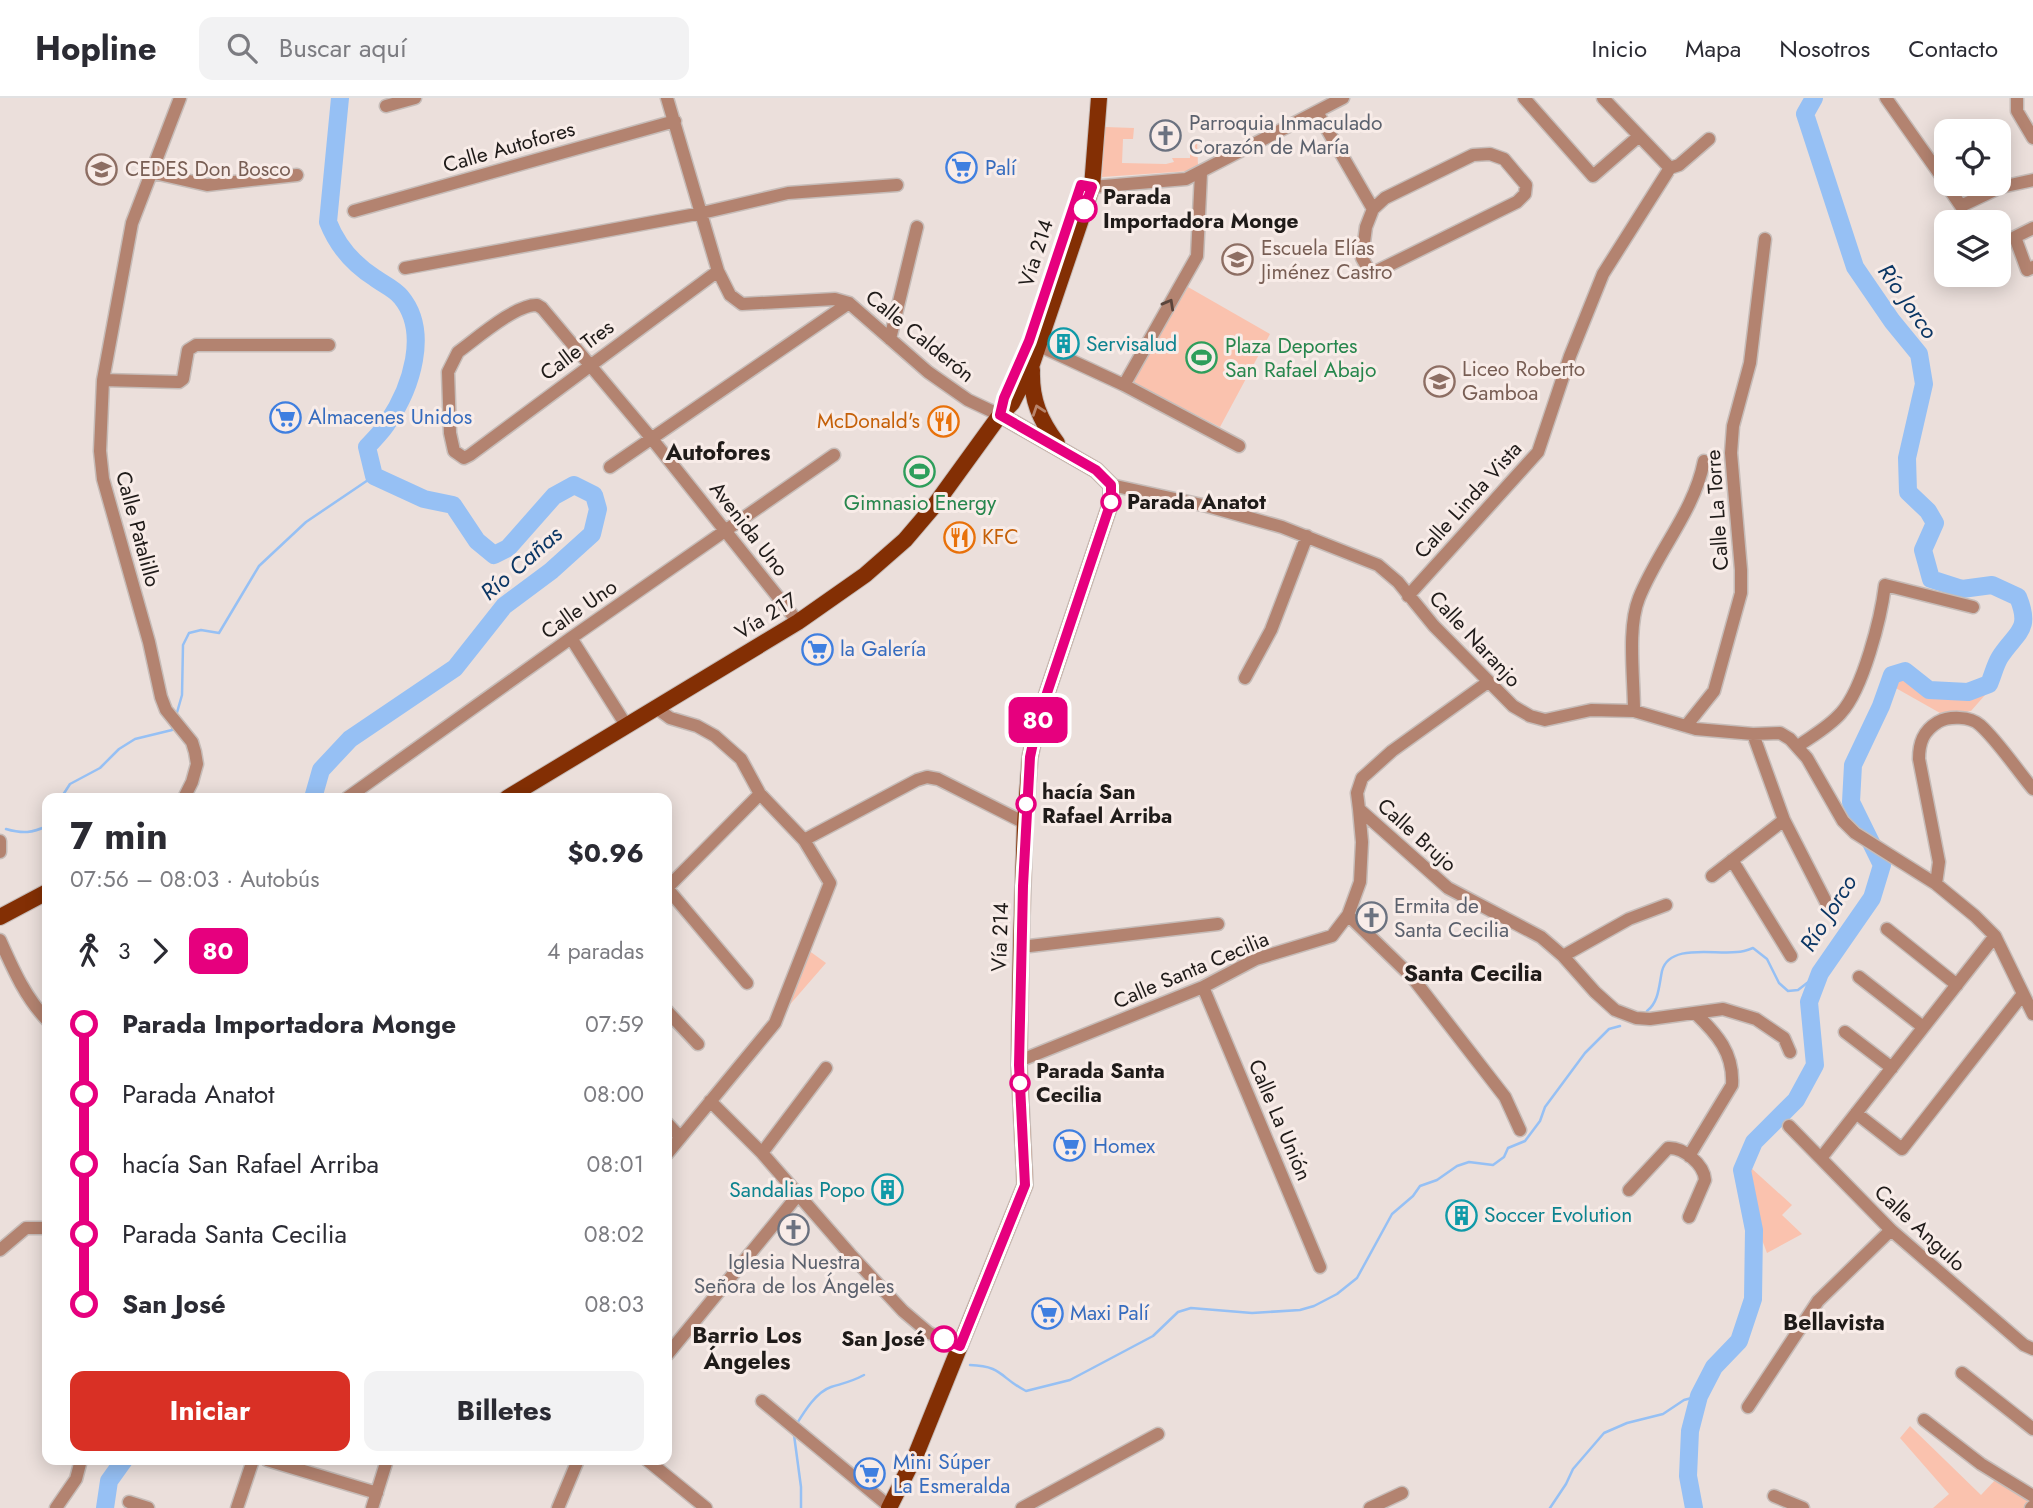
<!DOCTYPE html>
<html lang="es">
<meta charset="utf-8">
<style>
:root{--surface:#fff;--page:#f2f2f3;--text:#2b2b33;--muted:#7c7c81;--line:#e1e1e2;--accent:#d93025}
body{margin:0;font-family:Jost,sans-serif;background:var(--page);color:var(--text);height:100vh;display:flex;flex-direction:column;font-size:26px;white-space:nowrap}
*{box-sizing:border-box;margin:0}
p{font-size:23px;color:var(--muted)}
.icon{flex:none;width:38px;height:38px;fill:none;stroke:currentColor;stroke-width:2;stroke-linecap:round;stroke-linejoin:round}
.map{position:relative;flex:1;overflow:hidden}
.side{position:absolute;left:42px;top:695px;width:630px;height:672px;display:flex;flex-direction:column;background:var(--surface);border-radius:14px;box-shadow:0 4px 18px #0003}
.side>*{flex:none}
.badge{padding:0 14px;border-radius:10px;font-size:24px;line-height:46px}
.buttons{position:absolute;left:1934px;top:21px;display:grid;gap:14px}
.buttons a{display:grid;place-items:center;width:77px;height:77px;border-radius:14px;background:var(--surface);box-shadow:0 4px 18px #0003;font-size:35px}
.map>.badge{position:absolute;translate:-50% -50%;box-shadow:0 0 0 4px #fff}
.legs{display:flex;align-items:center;gap:10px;height:77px;padding:0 28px;font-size:23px}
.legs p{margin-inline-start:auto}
.head{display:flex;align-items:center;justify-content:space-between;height:119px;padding:0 28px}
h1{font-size:38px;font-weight:700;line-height:52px}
.button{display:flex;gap:14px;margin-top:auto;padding:14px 28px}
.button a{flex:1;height:80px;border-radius:14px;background:var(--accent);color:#fff;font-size:28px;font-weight:700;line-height:80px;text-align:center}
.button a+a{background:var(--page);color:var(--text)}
ul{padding:0 28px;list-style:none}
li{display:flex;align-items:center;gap:24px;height:70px;font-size:26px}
li i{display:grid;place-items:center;width:10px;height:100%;margin:0 9px;background:currentColor}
li i::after{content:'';width:18px;height:18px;margin:-9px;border:5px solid;border-radius:50%;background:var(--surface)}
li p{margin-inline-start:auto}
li:first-child i{background:linear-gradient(#0000 50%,currentColor 0)}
li:last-child i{background:linear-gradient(currentColor 50%,#0000 0)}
header{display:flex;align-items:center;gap:42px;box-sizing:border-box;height:98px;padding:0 35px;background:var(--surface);border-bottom:2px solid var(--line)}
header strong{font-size:33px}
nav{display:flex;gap:38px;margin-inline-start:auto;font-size:24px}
.search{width:490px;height:63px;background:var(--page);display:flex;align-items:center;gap:18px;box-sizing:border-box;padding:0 24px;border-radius:14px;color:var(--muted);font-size:26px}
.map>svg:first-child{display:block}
.green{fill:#fac2ae}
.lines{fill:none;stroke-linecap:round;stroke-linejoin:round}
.stream{stroke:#96c0f4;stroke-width:2.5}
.river{stroke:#96c0f4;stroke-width:18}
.minor-casing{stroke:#c6bcb8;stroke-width:15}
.major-casing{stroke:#c6bcb8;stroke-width:18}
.minor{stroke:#b38370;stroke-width:12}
.major{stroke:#832f04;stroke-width:16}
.oneway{stroke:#5a453c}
.oneway2{stroke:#b8846b}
.line-1-casing{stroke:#fff;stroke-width:16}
.line-1{stroke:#e6007e;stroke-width:10}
.stop-1-dot{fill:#fff;stroke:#e6007e;stroke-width:3.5}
.labels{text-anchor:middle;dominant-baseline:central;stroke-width:6;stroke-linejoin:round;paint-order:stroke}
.worship-label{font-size:21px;fill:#5b616d;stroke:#f8ece8;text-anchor:start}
.street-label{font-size:21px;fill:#1f1b19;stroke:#f8ece8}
.shop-label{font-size:21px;fill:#366cbe;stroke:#f8ece8;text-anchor:start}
.education-label{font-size:21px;fill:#785e54;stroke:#f8ece8;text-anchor:start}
.stop-label{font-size:21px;font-weight:bold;fill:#1f1b19;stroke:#f8ece8;text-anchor:start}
.culture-label{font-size:21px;fill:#0d838f;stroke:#f8ece8;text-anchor:start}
.leisure-label{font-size:21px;fill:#27864d;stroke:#f8ece8;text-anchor:start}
.food-label{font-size:21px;fill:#c56008;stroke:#f8ece8;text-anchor:end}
.water-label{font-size:23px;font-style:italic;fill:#0b3664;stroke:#f8ece8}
.neighbourhood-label{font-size:23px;font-weight:bold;fill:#1f1b19;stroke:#f8ece8}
</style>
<header>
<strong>Hopline</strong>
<div class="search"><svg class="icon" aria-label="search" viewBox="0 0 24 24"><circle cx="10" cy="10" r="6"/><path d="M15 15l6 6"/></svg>Buscar aquí</div>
<nav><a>Inicio</a><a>Mapa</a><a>Nosotros</a><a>Contacto</a></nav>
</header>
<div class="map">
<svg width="2033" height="1410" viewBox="0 0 2033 1410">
<rect width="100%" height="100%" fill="#ebdfdb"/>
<path class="green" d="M1105,29L1134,30L1133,41H1123L1122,65L1166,66L1174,64L1172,60H1190V42H1197L1198,68L1189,73L1102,79Z
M1188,189L1270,236L1220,329L1132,284Z
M1905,578L1928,596L1969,597L1992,589L1971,613L1940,615L1894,589L1901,579Z
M808,852L826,865L780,918Z
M1750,1069L1792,1107L1782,1117L1802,1136L1767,1155L1755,1123L1746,1075Z
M1910,1328L1981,1397L1997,1380L2028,1400L2030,1405L2027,1410H1933L1949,1396L1900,1340Z"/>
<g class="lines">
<path class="stream" d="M176,618L182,597L183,547L189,535L201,532L219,535L259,468L306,424L374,378
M61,700L70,686L100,670L119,651L135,641L172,632L173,627
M6,731C23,736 32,735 47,728
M1647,913C1659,904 1659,887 1662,873C1669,845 1715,857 1737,854C1742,854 1748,852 1753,850L1767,861L1779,885L1788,893L1798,892L1820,875
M970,1267C1003,1268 1000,1280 1026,1293L1070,1282L1153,1238L1178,1214L1191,1210L1252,1215L1300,1212L1314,1208L1337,1196L1357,1180L1392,1116L1413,1098L1420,1088L1437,1082L1457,1068L1469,1064L1493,1067L1504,1059L1508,1050L1525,1043L1540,1023L1545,1009L1585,955L1609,931L1620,928
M796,1327C804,1314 816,1294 831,1289C844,1285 851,1284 864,1277
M794,1337L801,1389V1410
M1550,1410L1566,1386L1573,1371L1604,1335L1627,1325L1663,1316L1684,1302L1699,1298"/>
<path class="river" d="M313,700L321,672L350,641L455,570L504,508L551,473L592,436L598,411L594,397L574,387L554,398L508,450L494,457L477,443L453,407L424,401L374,378L367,349C374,341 383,333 388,324C411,290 430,234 401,199C395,191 383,186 375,180C353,166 337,147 328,124L340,0
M105,1410L109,1383L124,1362
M1694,1410L1688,1378L1690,1333L1699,1298L1714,1269L1739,1243L1753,1201L1754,1132L1742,1072L1754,1044L1796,1002L1815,967L1809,904L1820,875L1872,800L1882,767L1851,704L1853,667L1881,608L1892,577L1905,573L1929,592L1968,594L1989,586C1993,577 1995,567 2000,559C2016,534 2032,533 2018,499L1992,487L1962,491L1931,481L1923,452L1935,425L1928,413L1908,394L1907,360L1924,286L1919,256L1892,223L1855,169L1805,16L1814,0"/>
<defs>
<path id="minor" d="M180,0L132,125L103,282L100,353L103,381L149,544L161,599L166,612L192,644L195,654L197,666L192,684L184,700
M667,0L718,173L730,197L742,206L835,201L849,205L928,274L968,302L1000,317
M1524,0L1593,78L1638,39
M1603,0L1670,70
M1886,0L1946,85
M2017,0V13L2033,40
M386,8L415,0
M1317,14L1373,111
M1490,56L1504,61L1526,87L1525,96L1517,104L1371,176L1362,160L1366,129L1373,111L1385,100L1473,57Z
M150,74L207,87L297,77
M1946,86L1961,108L2001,89L2033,82
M1081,87L1092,89L1186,81L1343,0
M354,113L675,23
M2033,130L2015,139L2027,172L2033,169
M405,170L702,115L788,95L897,87
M718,173L470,357L464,360L454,353L450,335L448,274L458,254C476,241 516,206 537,207L542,210L652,341L798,524
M890,241L917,129
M1029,243L1124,287L1239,348
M103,282L179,284L183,281L188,252L196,247H329
M1124,287L1197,158L1201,75
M610,369L849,205
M1111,387L1207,408L1282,429L1378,467L1398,484L1434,528L1513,608L1530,618L1545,622L1591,612L1634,613L1696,631L1753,636L1780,635L1790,641L1807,660L1843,723L1855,735L1936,786L1975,818L1995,838L2033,916
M1408,498L1538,354L1570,258L1603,176L1670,70L1679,67L1709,41
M571,540L626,627
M1245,580L1271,532L1307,438
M1488,584L1392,653L1362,680L1357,695L1359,711L1448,790L1541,839L1563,858L1595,894L1615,912L1636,920L1650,921L1723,911L1756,921L1784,940L1790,954
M655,609L670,620L697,628L715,638L741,661L760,696L804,742L830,785L775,925L667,1056
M1634,613C1634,579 1627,530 1639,500C1658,452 1694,414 1704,363
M1686,628L1714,593L1741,495V472L1731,355L1733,328L1750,265L1765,141
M1753,636L1784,722L1827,806
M1798,648C1812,638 1829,629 1841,615C1863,591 1881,520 1885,487L1973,509
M347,700L571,540L834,357
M804,742L917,682L927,679L938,681L1025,725
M0,743V754
M1732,762L1791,858
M1712,778L1784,722
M1936,786L1939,764L1919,661C1919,645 1923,633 1938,624C1949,618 1970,618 1980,627C1998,643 2017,672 2033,691
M667,790L760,696
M667,790L747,885
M1348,817L1412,879L1505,999L1520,1032
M1887,831L1957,887
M0,842C13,871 25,899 47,922
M1021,849L1218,826
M1563,858L1629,821L1666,807
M1859,879L1923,929
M1203,889L1320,1169
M667,913L698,946
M1845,934L1892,970
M1019,963L1203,889L1256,861L1332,838L1348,817L1360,784L1362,744L1359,711
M710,1003L762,1055L850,1156L903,1213L929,1235L960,1248
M1856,1015L1902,1051L2023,896
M667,1025L680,1039
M1789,1028L1891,1132L2024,1247L2033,1251
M762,1055L826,970
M1689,1058L1732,987C1734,955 1717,936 1695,915
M1821,1060L1995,838
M1629,1092L1668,1050C1683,1049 1704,1066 1705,1082L1689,1119
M0,1152L26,1130H47
M667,1257L798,1097
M1962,1275L2033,1331
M762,1303L890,1409
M1748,1309L1818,1203L1891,1132
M1924,1322L1981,1366L2033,1398
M267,1362L377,1395
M647,1362L706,1410
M1774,1398L1803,1410
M129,1404L148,1410
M56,1410L76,1381L81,1362
M237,1410L253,1362
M372,1410L387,1362
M558,1410L578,1362
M1022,1410L1158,1336
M1370,1410L1402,1395
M2031,1410L2033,1408"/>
<path id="major" d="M1032,272C1031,302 1040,322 1057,345
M507,700L798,524L865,477L905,442L934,408L1000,317L1012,305L1032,266L1092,89L1099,0
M0,819L47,794
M889,1410L917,1354L1025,1087L1019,967L1021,849L1025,725L1030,659L1038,622L1111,404V387L1096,372L1000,317"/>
</defs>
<use href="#minor" class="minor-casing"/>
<use href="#major" class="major-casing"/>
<use href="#minor" class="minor"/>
<use href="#major" class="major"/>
</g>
<defs><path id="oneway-chevron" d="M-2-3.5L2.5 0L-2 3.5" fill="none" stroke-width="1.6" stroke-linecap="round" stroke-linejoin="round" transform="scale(1.75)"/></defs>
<use class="oneway" href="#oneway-chevron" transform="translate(1169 206) rotate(-61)"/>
<use class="oneway2" href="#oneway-chevron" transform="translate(1038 312) rotate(-109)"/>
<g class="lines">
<defs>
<path id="line-1" d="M944,1241L960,1248L1025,1087L1019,967L1023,788L1030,659L1038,622L1111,404V387L1096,372L1000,317L1004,300L1029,243L1081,87L1092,89L1084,111"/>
</defs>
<use href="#line-1" class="line-1-casing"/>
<use href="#line-1" class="line-1"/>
</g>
<defs>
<symbol id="church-ring" viewBox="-11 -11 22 22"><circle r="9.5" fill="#f8ece8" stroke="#6b7280" stroke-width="1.5"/><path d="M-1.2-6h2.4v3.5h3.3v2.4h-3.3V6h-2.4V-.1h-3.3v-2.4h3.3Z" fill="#6b7280"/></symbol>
<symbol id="supermarket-ring" viewBox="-11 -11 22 22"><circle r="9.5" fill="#f8ece8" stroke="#3f7fe0" stroke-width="1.5"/><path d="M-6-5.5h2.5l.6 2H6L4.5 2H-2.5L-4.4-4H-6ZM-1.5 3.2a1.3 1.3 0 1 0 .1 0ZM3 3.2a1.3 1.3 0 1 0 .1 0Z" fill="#3f7fe0"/></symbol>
<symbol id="university-ring" viewBox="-11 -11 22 22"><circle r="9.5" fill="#f8ece8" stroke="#8d6e63" stroke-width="1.5"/><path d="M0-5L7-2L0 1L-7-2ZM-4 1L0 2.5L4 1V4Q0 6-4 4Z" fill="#8d6e63"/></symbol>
<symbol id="school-ring" viewBox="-11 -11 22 22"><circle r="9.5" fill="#f8ece8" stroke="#8d6e63" stroke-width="1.5"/><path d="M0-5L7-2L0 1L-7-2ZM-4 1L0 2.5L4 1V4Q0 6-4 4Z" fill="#8d6e63"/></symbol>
<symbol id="building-ring" viewBox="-11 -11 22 22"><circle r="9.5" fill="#f8ece8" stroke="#0f9aa8" stroke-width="1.5"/><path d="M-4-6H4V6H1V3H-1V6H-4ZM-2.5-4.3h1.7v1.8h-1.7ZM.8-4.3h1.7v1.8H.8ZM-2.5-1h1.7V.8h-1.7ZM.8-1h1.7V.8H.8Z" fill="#0f9aa8"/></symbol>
<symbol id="stadium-ring" viewBox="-11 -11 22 22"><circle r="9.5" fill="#f8ece8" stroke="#2e9e5b" stroke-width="1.5"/><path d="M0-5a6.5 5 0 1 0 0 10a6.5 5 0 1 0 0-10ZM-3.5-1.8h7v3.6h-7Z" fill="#2e9e5b"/></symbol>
<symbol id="restaurant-ring" viewBox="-11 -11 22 22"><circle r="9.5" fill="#f8ece8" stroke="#e8710a" stroke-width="1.5"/><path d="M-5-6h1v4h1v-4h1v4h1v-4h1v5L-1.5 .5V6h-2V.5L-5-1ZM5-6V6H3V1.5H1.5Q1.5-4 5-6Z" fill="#e8710a"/></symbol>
</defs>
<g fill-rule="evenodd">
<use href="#church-ring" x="1148" y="20" width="35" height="35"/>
<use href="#supermarket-ring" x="944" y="52" width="35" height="35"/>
<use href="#university-ring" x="84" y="54" width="35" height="35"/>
<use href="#school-ring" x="1220" y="144" width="35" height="35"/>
<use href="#building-ring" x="1046" y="228" width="35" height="35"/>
<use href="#stadium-ring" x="1184" y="242" width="35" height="35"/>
<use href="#school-ring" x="1422" y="266" width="35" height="35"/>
<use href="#supermarket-ring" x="268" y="302" width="35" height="35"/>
<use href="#restaurant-ring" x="926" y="306" width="35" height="35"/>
<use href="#stadium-ring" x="902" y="356" width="35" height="35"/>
<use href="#restaurant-ring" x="942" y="422" width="35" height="35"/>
<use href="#supermarket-ring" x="800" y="534" width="35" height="35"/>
<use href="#church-ring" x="1354" y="802" width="35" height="35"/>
<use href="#supermarket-ring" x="1052" y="1030" width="35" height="35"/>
<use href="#building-ring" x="870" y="1074" width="35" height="35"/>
<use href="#building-ring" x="1444" y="1100" width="35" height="35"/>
<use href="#church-ring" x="776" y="1114" width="35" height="35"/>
<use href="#supermarket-ring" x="1030" y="1198" width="35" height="35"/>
<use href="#supermarket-ring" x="852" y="1358" width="35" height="35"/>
</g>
<g class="stop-1-dot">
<circle cx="1084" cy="111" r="12"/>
<circle cx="1111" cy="404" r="9"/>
<circle cx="1026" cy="706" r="9"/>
<circle cx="1020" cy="985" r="9"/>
<circle cx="944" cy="1241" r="12"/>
</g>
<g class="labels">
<g class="worship-label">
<text x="1189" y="25">Parroquia Inmaculado<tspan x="1189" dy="24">Corazón de María</tspan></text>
<text x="1394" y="808">Ermita de<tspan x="1394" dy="24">Santa Cecilia</tspan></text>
<text x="794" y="1164" text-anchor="middle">Iglesia Nuestra<tspan x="794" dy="24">Señora de los Ángeles</tspan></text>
</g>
<g class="street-label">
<text transform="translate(509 49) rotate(-16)">Calle Autofores</text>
<text transform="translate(1036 155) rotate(-72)">Vía 214</text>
<text transform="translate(920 238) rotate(39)">Calle Calderón</text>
<text transform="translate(577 252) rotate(-37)">Calle Tres</text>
<text transform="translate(1468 402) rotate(-48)">Calle Linda Vista</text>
<text transform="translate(1717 412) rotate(-94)">Calle La Torre</text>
<text transform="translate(138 431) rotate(75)">Calle Patalillo</text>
<text transform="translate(749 431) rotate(52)">Avenida Uno</text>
<text transform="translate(579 511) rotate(-35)">Calle Uno</text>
<text transform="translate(766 518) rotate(-32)">Vía 217</text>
<text transform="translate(1475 541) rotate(47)">Calle Naranjo</text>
<text transform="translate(1417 737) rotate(42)">Calle Brujo</text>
<text transform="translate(1000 839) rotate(-88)">Vía 214</text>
<text transform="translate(1191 872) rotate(-23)">Calle Santa Cecilia</text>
<text transform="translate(1280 1022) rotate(67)">Calle La Unión</text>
<text transform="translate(1920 1130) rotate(43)">Calle Angulo</text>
</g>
<g class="shop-label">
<text x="985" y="70">Palí</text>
<text x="308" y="319">Almacenes Unidos</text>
<text x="840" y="551">la Galería</text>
<text x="1093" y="1048">Homex</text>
<text x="1070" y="1215">Maxi Palí</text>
<text x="893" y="1364">Mini Súper<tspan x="893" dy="24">La Esmeralda</tspan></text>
</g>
<g class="education-label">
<text x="125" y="71">CEDES Don Bosco</text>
<text x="1261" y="150">Escuela Elías<tspan x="1261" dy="24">Jiménez Castro</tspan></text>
<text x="1462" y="271">Liceo Roberto<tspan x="1462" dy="24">Gamboa</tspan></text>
</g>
<g class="stop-label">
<text x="1103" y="99">Parada<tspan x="1103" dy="24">Importadora Monge</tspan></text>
<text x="1127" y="404">Parada Anatot</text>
<text x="1042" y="694">hacía San<tspan x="1042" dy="24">Rafael Arriba</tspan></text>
<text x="1036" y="973">Parada Santa<tspan x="1036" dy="24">Cecilia</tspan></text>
<text x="925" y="1241" text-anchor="end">San José</text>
</g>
<g class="culture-label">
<text x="1086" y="246">Servisalud</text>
<text x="865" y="1092" text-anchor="end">Sandalias Popo</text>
<text x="1484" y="1117">Soccer Evolution</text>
</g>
<g class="leisure-label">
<text x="1225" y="248">Plaza Deportes<tspan x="1225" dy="24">San Rafael Abajo</tspan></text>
<text x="920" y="405" text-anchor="middle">Gimnasio Energy</text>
</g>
<g class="food-label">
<text x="920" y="323">McDonald's</text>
<text x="982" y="439" text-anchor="start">KFC</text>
</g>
<g class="water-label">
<text transform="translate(1908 203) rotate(55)">Río Jorco</text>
<text transform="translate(521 465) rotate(-41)">Río Cañas</text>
<text transform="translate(1828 815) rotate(-58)">Río Jorco</text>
</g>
<g class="neighbourhood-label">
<text x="718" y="354">Autofores</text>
<text x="1473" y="875">Santa Cecilia</text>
<text x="1834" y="1224">Bellavista</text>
<text x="747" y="1237">Barrio Los<tspan x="747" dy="26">Ángeles</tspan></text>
</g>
</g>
</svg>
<div class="buttons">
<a><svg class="icon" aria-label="locate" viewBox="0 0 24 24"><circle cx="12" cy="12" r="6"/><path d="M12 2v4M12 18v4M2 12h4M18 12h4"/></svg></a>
<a><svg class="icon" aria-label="layers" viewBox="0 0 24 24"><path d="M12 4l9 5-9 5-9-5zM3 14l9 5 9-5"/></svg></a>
</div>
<b class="badge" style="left:1038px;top:622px;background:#e6007e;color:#fff">80</b>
<section class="side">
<div class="head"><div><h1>7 min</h1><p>07:56 – 08:03 · Autobús</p></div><b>$0.96</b></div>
<div class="legs"><svg class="icon" aria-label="walk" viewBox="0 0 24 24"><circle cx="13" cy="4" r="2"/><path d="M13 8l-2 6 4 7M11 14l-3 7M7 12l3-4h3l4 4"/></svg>3<svg class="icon" aria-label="forward" viewBox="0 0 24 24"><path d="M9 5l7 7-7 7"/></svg><b class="badge" style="background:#e6007e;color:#fff">80</b><p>4 paradas</p></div>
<ul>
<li><i style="color:#e6007e"></i><b>Parada Importadora Monge</b><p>07:59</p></li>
<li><i style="color:#e6007e"></i><span>Parada Anatot</span><p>08:00</p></li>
<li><i style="color:#e6007e"></i><span>hacía San Rafael Arriba</span><p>08:01</p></li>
<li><i style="color:#e6007e"></i><span>Parada Santa Cecilia</span><p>08:02</p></li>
<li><i style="color:#e6007e"></i><b>San José</b><p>08:03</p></li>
</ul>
<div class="button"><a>Iniciar</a><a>Billetes</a></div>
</section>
</div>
